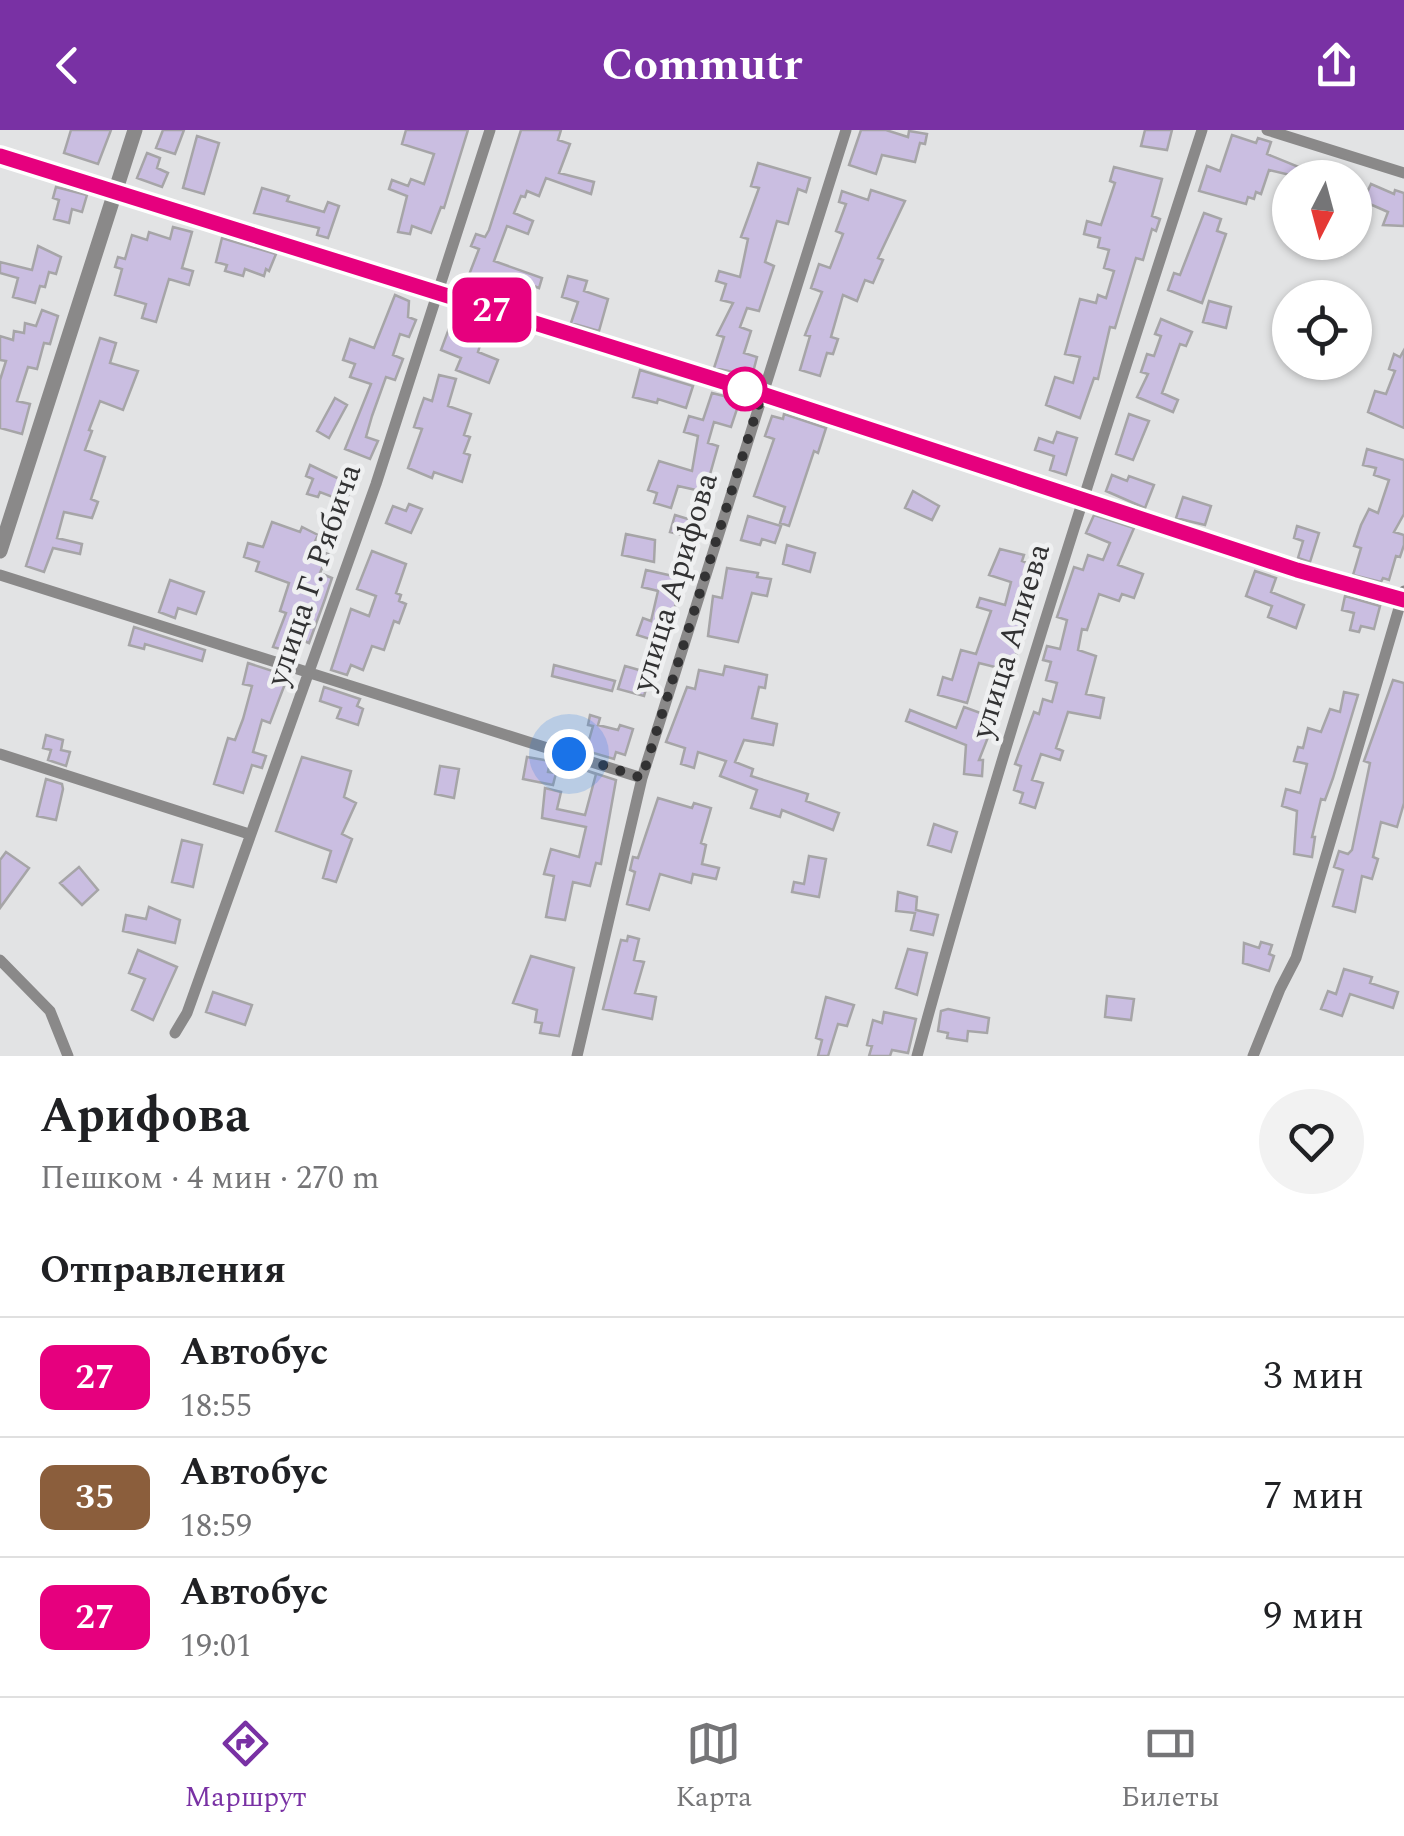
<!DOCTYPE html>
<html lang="ru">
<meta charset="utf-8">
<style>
:root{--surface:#fff;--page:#f2f2f2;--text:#202124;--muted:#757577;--line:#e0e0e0;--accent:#7931a4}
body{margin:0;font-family:Spectral,serif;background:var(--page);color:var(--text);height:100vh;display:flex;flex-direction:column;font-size:38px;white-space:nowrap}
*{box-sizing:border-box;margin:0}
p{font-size:32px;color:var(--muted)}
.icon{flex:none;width:55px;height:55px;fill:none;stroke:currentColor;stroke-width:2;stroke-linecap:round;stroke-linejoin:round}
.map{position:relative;height:926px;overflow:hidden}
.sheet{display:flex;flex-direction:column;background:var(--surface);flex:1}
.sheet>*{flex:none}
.badge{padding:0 20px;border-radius:15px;font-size:35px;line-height:65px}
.needle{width:65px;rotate:186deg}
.fabs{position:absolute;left:1272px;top:30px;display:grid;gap:20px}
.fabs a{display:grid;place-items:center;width:100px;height:100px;border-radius:50%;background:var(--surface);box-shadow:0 2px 8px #0004;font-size:50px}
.you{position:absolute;width:50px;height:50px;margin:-25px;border:8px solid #fff;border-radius:50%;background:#1a73e8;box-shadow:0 0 0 15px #1a73e833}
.map>.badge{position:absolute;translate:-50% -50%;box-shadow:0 0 0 5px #fff}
h2{padding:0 40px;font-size:38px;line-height:90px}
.round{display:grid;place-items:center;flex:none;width:105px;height:105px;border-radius:52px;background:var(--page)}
.headline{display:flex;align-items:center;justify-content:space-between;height:170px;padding:0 40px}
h1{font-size:48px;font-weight:700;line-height:75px}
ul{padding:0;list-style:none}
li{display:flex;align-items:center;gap:30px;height:120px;padding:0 40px;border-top:2px solid var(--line)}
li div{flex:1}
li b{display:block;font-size:38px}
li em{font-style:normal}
li .badge{min-width:110px;font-weight:700;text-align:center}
header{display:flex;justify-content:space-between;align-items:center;height:130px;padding:0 40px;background:var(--accent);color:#fff;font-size:45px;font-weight:700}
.tabs{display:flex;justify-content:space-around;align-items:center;height:140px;border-top:2px solid var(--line);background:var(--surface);font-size:28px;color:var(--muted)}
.tabs a{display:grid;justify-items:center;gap:5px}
.tabs .on{color:var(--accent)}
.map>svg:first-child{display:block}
.building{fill:#cabee1;stroke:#a6a5a7;stroke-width:2.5}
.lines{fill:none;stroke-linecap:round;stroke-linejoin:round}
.minor{stroke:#8a8989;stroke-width:11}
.tertiary{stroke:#8a8989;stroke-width:15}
.line-casing{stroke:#fff;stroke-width:22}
.line{stroke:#e6007e;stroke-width:15}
.walk{stroke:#323233;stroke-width:10;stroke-dasharray:0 18}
.stop-dot{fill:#fff;stroke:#e6007e;stroke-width:5}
.labels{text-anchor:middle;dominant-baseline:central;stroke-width:9;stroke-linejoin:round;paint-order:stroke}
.street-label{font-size:32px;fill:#323233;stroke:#eff0f1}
</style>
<header><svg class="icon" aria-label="back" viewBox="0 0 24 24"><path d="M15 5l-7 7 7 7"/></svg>Commutr<svg class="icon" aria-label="share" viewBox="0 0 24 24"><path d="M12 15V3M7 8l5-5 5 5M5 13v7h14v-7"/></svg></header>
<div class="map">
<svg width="1404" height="926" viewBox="0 0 1404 926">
<rect width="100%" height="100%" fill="#e2e3e4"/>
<path class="building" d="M71,0H111L98,34L64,23Z
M163,0H184L175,24L156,18Z
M406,0H468L444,78L441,77L431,103L412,96L410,104L398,102L407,66L389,59L392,50L408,56L411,49L424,54L434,24L402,14Z
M521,0H561L558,10L570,14L559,43L594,52L591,64L546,48L539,66L527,61L525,67L521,66L514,83L533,91L528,104L507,96L494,131L542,148L539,158L518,150L512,166L467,150L479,119L471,116L476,104L485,107L489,100Z
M861,0H886L908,7L909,1L927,4L925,14L920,13L915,32L882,25L876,44L849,35Z
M1145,0H1172L1167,20L1141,16Z
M1232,5L1256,13L1258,8L1271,12L1267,24L1306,40L1303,48L1269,40L1261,64L1256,62L1254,69L1248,67L1246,74L1199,61L1207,36L1220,41Z
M197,6L219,13L204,64L183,58Z
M147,23L160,28L157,38L168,43L162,57L137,48Z
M758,33L810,48L806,62L798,59L788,94L777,91L765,132L774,136L759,181L747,178L740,197L751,201L744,223L757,227L752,246L714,238L724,207L717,205L733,173L721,170L726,154L716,151L719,141L740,147L748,109L741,107L759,58L751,56Z
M1114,37L1162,49L1152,86L1160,89L1156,101L1152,99L1143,130L1136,128L1115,198L1110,197L1098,249L1094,248L1080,288L1046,275L1055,247L1073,253L1080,227L1065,224L1080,169L1096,173L1098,165L1106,168L1114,141L1104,138L1109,120L1098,117L1100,108L1084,104L1087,91L1101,95L1115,53L1110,51Z
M1371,54L1394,64L1395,60L1404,63V96L1383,95L1388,82L1363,71Z
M56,57L87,65L82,82L72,79L69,93L54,89L59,70L53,68Z
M262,58L289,66L287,71L324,82L328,72L339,76L328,108L317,105L319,98L254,83Z
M871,60L905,71L878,128L883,130L873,153L865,150L857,171L843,165L831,207L838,209L833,224L827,223L820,246L800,240L810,206L805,205L822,162L811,158L819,134L830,138L843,104L836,101L846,74L839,72L842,61L868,70Z
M1204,83L1221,89L1217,101L1226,104L1202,173L1168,160L1174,143L1180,145Z
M173,97L192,102L182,138L193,141L189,155L169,149L156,192L142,188L146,174L115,165L122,139L115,137L118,127L125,129L132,105L147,110L149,102L170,109Z
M222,108L276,124L269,141L266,139L264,146L245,139L243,146L225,141L227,135L216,132Z
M38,116L61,127L56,144L49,142L45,157L40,156L35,173L13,167L18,148L0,143V132L32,140Z
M568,146L587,151L584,161L608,169L599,201L571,193L578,172L562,167Z
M395,165L409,171L408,187L416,190L409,207L400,204L393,225L403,229L395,250L386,247L372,286L366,307L378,311L370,329L345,319L371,254L350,247L355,234L343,230L350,209L374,218Z
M1209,171L1231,177L1226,198L1203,192Z
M42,180L58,186L50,214L44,213L37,239L28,237L17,271L30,274L22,304L0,298V250L6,231L0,230V206L13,210L14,201L24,203L25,193L36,196Z
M462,189L508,197L507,202L486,196L478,222L498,230L489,253L456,240L461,228L441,220L451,193L459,196Z
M1161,189L1192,202L1186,216L1180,214L1162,263L1178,270L1173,282L1137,267L1148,244L1141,242L1147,224L1154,226L1161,206L1155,204Z
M100,208L116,213L110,233L138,241L123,280L100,271L89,300L92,301L85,320L105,327L91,369L98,372L92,388L64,382L57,408L82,414L80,424L53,418L44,442L26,436Z
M1404,220V298L1368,282L1375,261L1386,264L1395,241L1389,239L1394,224L1400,227Z
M640,240L693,256L686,278L658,269L657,273L633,267Z
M439,245L456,249L448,276L471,284L464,305L470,307L464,323L470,325L462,352L434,342L432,348L408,338L422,299L414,297L419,282L424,268L432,271Z
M712,263L740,270L731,297L714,292L708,313L718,316L705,362L678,356L671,378L654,373L657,363L648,360L659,331L692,341L698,306L684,302L689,286L703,290Z
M335,268L347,275L329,308L317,301Z
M784,284L826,298L818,323L814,321L789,396L780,393L785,377L754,366L774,309L765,306L772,286L783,289Z
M1129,284L1149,291L1133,330L1116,324Z
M1057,302L1077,308L1066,345L1050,340L1054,326L1035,320L1039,308L1053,313Z
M1367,319L1404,330V384L1394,402L1404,405V415L1400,427L1396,426L1389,450L1383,448L1381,452L1353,445L1361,418L1354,416L1361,395L1369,379L1378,383L1389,350L1374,345L1376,338L1363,335Z
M310,335L352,355L346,372L320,362L318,367L307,364L313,349L306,346Z
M1112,345L1127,351L1129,346L1154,355L1145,378L1106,361Z
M913,361L939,376L932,390L905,378Z
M1183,367L1211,376L1205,395L1176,388Z
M409,374L422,379L411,403L386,393L393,376L406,381Z
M675,385L701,393L696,408L670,402Z
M1094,385L1134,398L1118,435L1143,444L1134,468L1122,464L1119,471L1099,464L1087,500L1082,499L1078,520L1096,526L1086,564L1104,568L1100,588L1068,582L1056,618L1063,621L1060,630L1041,624L1032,650L1043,653L1035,678L1020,673L1023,663L1014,660L1021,636L1015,634L1034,582L1039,584L1043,569L1052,572L1057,553L1046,550L1051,532L1043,530L1047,516L1060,519L1067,490L1057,487L1074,437L1083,440L1088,425L1103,430L1110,413L1086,403Z
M748,386L781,396L775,413L762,409L760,415L741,410Z
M272,392L300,402L302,397L318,405L312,418L328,424L320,443L332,448L325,469L309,513L299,509L294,523L273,517L286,483L280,481L289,453L256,441L259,432L244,427L248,413L263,417Z
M1297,396L1319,403L1310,432L1298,428L1303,411L1294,408Z
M626,404L655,410L654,432L622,425Z
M787,415L815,423L810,442L783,434Z
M1000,419L1024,425L1022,431L1043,439L1011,541L979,533L967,573L938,565L943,547L952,550L961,520L976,524L991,481L977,477L980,468L1005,475L1011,452L989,445Z
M372,421L406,434L396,463L401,465L399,471L406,474L399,493L394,491L384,520L372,516L363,540L351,535L347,545L331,540L351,479L369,486L376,466L357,459Z
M727,438L758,443L757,447L771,449L767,466L752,463L738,512L708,506L713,466L722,468Z
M646,440L682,448L666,514L637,505L643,488L651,491L658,461L642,457Z
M1255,441L1276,448L1271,462L1304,475L1296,498L1268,487L1272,476L1246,466Z
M170,450L204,462L196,484L178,478L175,488L159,482Z
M1345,466L1380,476L1374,499L1361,496L1359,502L1350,500L1354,483L1342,480Z
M134,497L205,520L202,531L145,514L144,519L129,515Z
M248,533L288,546L270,593L262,590L253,622L266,626L262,638L252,635L243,663L214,654L228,608L235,610L243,589L252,556L243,554Z
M554,535L615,551L612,561L552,546Z
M625,536L646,542L645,548L649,549L644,566L618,559Z
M725,536L767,545L765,558L759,557L752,588L777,594L773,615L744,610L735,632L753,639L751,646L808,664L806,671L839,683L833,700L782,680L780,687L751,678L757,660L720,646L726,631L698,622L694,638L681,634L685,618L666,612L687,557L695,559L699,540L723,545Z
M1393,550L1404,553V673L1397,697L1381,692L1373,727L1378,729L1372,749L1362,746L1355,782L1333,776L1343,740L1334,737L1339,721L1348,724L1352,720L1370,633L1364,631Z
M324,557L360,569L357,576L363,579L358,595L337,588L341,578L320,571Z
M1344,562L1358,565L1333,648L1325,670L1321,669L1312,707H1315L1312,727L1294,724L1297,681L1282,676L1286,659L1300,663L1307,634L1294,631L1298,617L1303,618L1308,598L1321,602L1330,579L1340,582Z
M964,577L986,585L983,594L992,597L979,630H983L982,646L964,644L966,615L906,591L910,580L956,598Z
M590,585L600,588L598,595L618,600L620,595L633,599L625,625L616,622L614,629L590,622L587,617L593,596L588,595Z
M46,605L63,610L61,620L70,622L66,636L48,630L51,620L43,618Z
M302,627L351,641L344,667L356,673L342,704L352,709L336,752L323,748L331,721L276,701Z
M527,627L550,631L548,642L556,643L553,655L523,649Z
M440,636L459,639L454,668L435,664Z
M585,640L616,650L601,734L596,733L590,756L573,752L565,790L546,787L554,746L544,744L551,719L579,727L586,697L542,688L545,658L561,662L557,679L585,685L596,644Z
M46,649L62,654L63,659L56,690L37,686Z
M658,668L692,678L694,673L711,678L701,713L706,715L702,734L719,738L716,749L693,744L691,753L660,744L649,780L627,774L635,742L630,740L633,727L638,728Z
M934,694L957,702L951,722L928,715Z
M182,710L202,715L193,757L172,752Z
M6,722L29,738L0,778V730Z
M809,726L826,729L819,767L792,762L794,752L804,754Z
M79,737L98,760L82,775L60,753Z
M898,762L917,767L916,780L938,785L933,805L911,800L915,783L896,781Z
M149,777L180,790L175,813L123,801L126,785L146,789Z
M628,806L639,809L634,830L644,832L635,863L656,867L652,889L603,879L621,810L627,811Z
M1261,812L1272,815L1269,824L1274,826L1269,841L1243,833L1244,813L1259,818Z
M908,819L927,823L917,865L896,858Z
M138,820L177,837L153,890L132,880L145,849L129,843Z
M531,826L574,838L559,906L540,903L542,893L535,892L537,880L513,873Z
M1344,839L1372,847L1370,853L1398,862L1393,878L1350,864L1342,886L1321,879L1328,861L1336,864Z
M213,862L252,875L245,895L206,882Z
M1107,866L1134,869L1131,890L1105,887Z
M826,867L854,875L847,896L838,894L828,926H818L822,910L816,908Z
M948,879L989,888L987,903L968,901L967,911L947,908L948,903L938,901L941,881Z
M884,882L916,889L908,923L892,920L890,926H869L872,916L867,915L873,890L882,893Z"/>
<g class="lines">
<path class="minor" d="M1267,0L1404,43
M0,26L115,62
M0,445L642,648
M0,624L249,704
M0,830L50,881L68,926
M175,903L187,883L376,354L490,0
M577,926L642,648L846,0
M917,926C1002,614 1103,307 1202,0
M1253,926L1280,859L1296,828L1404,461"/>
<path class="tertiary" d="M115,62L762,265L1333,451L1404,470
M0,421L135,0"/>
</g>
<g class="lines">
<defs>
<path id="line" d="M0,26L762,264L1297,440L1404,470"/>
</defs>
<use href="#line" class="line-casing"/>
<use href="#line" class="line"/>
<path class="walk" d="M569,624L642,648L762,264L745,259"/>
</g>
<circle class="stop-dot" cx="745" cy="259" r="20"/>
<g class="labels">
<g class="street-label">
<text transform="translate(314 445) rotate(-71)">улица Г. Рябича</text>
<text transform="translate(675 452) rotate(-73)">улица Арифова</text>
<text transform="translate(1011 511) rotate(-73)">улица Алиева</text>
</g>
</g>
</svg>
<div class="fabs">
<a><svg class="needle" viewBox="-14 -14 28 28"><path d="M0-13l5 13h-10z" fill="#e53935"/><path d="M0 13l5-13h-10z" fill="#757577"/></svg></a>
<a><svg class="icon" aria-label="locate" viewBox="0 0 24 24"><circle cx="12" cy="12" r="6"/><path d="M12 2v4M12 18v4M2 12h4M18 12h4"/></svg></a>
</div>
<div class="you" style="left:569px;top:624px"></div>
<b class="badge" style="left:492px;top:180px;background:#e6007e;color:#fff">27</b>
</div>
<section class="sheet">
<div class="headline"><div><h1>Арифова</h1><p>Пешком · 4 мин · 270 m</p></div><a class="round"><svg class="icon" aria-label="heart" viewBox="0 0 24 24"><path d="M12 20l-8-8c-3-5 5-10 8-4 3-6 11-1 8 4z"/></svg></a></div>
<h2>Отправления</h2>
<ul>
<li><span class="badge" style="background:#e6007e;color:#fff">27</span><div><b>Автобус</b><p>18:55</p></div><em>3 мин</em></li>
<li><span class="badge" style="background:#8b5e3c;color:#fff">35</span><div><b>Автобус</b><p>18:59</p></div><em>7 мин</em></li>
<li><span class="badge" style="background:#e6007e;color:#fff">27</span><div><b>Автобус</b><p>19:01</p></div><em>9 мин</em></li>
</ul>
</section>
<nav class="tabs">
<a class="on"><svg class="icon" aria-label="directions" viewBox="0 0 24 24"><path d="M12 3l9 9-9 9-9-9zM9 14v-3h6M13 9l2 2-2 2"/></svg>Маршрут</a>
<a><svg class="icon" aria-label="map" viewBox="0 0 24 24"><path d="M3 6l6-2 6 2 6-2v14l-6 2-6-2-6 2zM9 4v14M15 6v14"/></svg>Карта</a>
<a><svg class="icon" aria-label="tickets" viewBox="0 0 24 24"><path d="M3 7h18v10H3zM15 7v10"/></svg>Билеты</a>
</nav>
